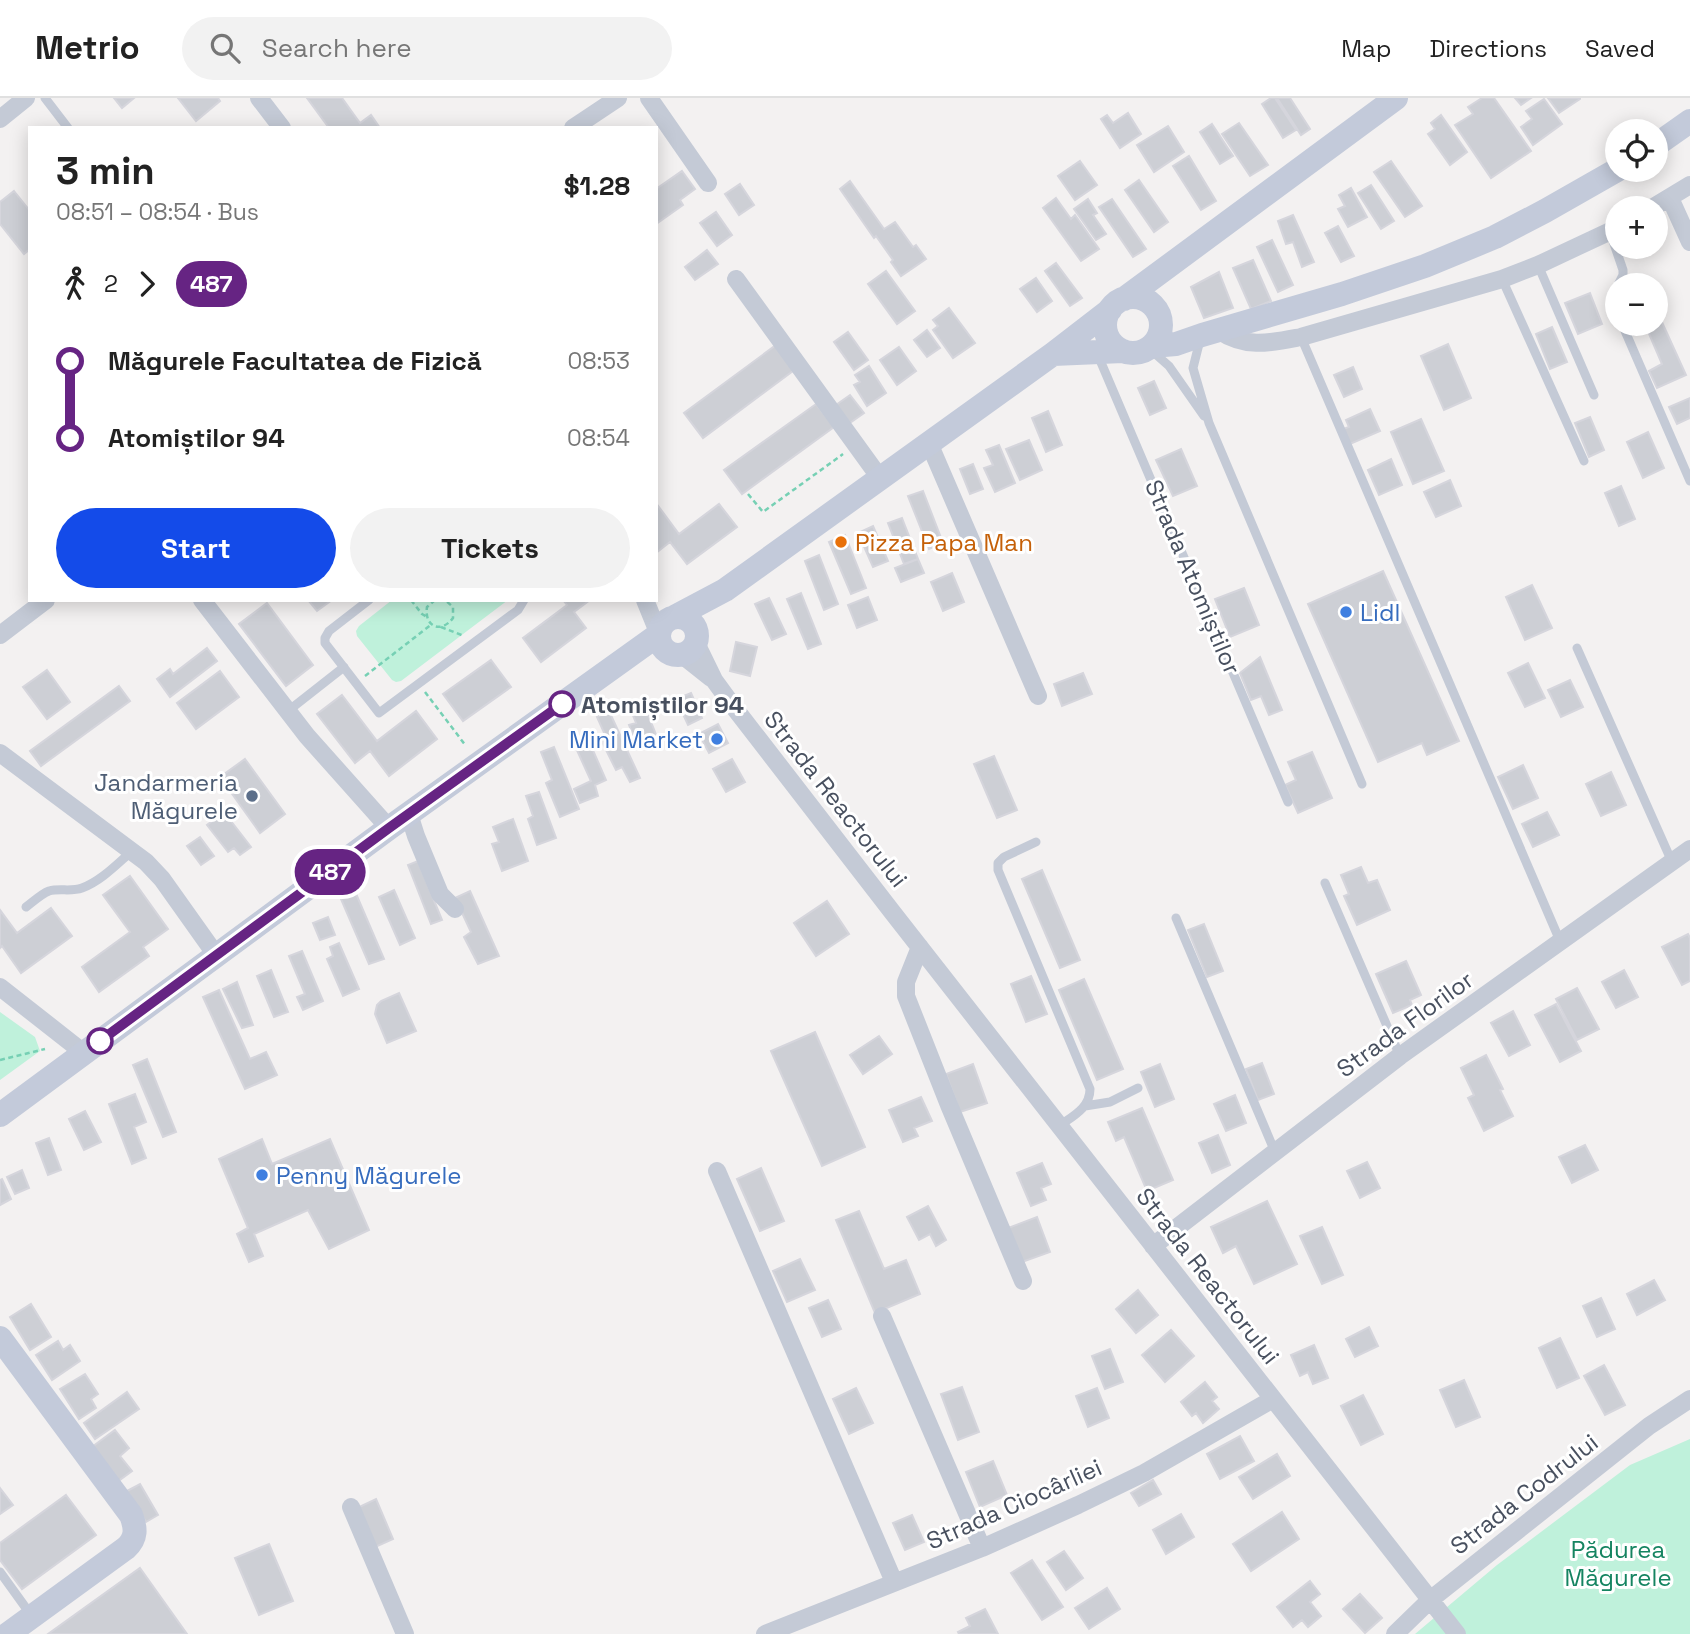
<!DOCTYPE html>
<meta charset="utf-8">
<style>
:root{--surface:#fff;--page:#f2f2f2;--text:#222;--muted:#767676;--line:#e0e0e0;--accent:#144be9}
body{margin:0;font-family:"Space Grotesk",sans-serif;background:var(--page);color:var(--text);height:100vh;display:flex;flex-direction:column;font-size:26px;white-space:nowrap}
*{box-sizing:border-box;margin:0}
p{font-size:23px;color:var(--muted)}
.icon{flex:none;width:38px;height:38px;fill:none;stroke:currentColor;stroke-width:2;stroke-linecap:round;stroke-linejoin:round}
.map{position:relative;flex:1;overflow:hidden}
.sheet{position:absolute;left:28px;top:28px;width:630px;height:476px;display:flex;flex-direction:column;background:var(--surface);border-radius:0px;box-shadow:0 4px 18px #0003}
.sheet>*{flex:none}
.badge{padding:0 14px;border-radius:23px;font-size:24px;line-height:46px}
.controls{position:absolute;left:1605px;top:21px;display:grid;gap:14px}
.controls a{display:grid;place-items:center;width:63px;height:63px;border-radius:50%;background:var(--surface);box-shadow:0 4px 18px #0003;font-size:35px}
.map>.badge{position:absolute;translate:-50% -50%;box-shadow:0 0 0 4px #fff}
.legs{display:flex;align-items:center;gap:10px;height:77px;padding:0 28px;font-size:23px}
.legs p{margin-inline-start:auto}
.summary{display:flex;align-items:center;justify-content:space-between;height:119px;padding:0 28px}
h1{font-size:38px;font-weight:700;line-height:52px}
.cta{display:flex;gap:14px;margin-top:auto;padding:14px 28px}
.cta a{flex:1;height:80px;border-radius:42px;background:var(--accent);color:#fff;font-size:28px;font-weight:700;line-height:80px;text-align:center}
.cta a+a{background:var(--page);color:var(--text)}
ul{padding:0 28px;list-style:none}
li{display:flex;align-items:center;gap:24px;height:77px;font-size:26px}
li i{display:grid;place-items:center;width:10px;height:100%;margin:0 9px;background:currentColor}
li i::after{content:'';width:18px;height:18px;margin:-9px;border:5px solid;border-radius:50%;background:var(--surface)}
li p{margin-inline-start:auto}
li:first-child i{background:linear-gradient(#0000 50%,currentColor 0)}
li:last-child i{background:linear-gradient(currentColor 50%,#0000 0)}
header{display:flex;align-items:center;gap:42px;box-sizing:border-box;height:98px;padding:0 35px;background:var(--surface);border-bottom:2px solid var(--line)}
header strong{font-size:33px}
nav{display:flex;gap:38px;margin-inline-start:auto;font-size:24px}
.search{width:490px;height:63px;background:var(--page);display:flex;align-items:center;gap:18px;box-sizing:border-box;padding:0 24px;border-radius:38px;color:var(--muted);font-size:26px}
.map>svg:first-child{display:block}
.green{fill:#bff1db}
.building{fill:#cdcfd5;stroke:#d5d5dc;stroke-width:2}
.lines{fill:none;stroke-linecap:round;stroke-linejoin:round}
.path{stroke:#76d0b4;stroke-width:2.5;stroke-dasharray:5 3.5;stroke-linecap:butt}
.lane{stroke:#c4cad6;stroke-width:9}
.street{stroke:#c4cad6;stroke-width:18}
.secondary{stroke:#c3cada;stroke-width:24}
.line-1-casing{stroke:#fff;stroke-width:16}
.line-1{stroke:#662483;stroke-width:10}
.food-dot{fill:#e8710a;stroke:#fff;stroke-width:2.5}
.shop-dot{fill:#3f7fe0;stroke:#fff;stroke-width:2.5}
.stop-1-dot{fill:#fff;stroke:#662483;stroke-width:3.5}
.service-dot{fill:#5c6f8a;stroke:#fff;stroke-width:2.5}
.labels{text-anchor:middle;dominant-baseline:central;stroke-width:6;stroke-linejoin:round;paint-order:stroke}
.food-label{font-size:24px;fill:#c56008;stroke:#fff;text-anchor:start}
.street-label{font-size:24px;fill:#48505f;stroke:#fff}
.shop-label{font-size:24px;fill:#366cbe;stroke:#fff;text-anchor:start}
.stop-label{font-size:24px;font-weight:bold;fill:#48505f;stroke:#fff;text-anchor:start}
.service-label{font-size:24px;fill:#4e5e75;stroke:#fff;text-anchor:end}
.park-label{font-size:24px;fill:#158461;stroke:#fff}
</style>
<header>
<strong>Metrio</strong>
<div class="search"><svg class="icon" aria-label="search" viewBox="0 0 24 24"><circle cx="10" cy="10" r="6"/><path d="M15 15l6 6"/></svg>Search here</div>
<nav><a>Map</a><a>Directions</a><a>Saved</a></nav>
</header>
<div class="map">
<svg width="1690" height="1536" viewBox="0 0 1690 1536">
<rect width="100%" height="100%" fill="#f3f1f1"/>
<path class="green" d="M392,502H508L401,583L396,584L392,582L357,538L356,533L359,528Z
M0,914L35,939L40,953L0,982Z
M1690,1341V1536H1415L1497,1467L1630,1367Z"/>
<path class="building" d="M114,0H134L122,10Z
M178,0H218L220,3L196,23Z
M307,0H342L360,25L371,17L380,30H329Z
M1271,0H1275L1296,32L1283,40L1262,6Z
M1277,0H1290L1310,31L1301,37Z
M1482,0H1494L1531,53L1491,80L1455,27L1473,16L1468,9Z
M1515,0H1531L1521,7Z
M1548,0H1580V1L1559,15Z
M1544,1L1562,26L1533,47L1521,29L1532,21L1526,13Z
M1128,15L1141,36L1120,50L1101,21L1107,17L1113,25Z
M1441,17L1467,54L1450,67L1428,36L1435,31L1431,25Z
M1239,25L1268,67L1250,78L1222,36Z
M1212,26L1233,58L1220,66L1200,34Z
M1168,28L1184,54L1154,74L1137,47Z
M1189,58L1216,103L1201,112L1173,68Z
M1080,63L1097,87L1075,102L1058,78Z
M1391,63L1422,108L1405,119L1374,74Z
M682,73L695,91L680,102L683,107L656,126V91Z
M1139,82L1168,124L1154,134L1125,92Z
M850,83L884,131L895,124L913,149L916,147L926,161L901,178L891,164L893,162L876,138L874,140L840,91Z
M740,86L754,107L739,117L725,96Z
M1371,87L1394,123L1381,131L1358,95Z
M1351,90L1367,119L1348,129L1338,111L1345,108L1339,97Z
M14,93L30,113V151L24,156L0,126V104Z
M1056,100L1071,121L1075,117L1099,151L1081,163L1043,110Z
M1088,101L1097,115L1093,117L1106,136L1096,142L1074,111Z
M1112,101L1146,151L1133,159L1099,109Z
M716,114L732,137L717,148L700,125Z
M1293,117L1314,164L1302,169L1293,144L1286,146L1278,123Z
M1338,128L1354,158L1341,164L1325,135Z
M1272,142L1293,187L1278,194L1257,149Z
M707,152L718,166L695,182L685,169Z
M1253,162L1271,203L1251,211L1233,170Z
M1056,165L1082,200L1070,208L1045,173Z
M886,173L915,213L897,226L868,186Z
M1219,174L1233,210L1204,220L1191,189Z
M1036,180L1052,203L1037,214L1020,191Z
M1590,195L1602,226L1578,236L1565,205Z
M949,210L975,245L953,260L933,232L938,228L933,222Z
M1656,211L1686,277L1657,290L1649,273L1662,266L1647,231L1634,237L1629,226H1656Z
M1552,229L1567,264L1550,271L1536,236Z
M927,232L940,250L927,259L914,242Z
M848,234L868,262L854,272L834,244Z
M1448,246L1471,300L1444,312L1421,258Z
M776,247L793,273L703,340L684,315Z
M899,249L916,273L897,287L880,262Z
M869,268L886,295L867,308L854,287L860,284L855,277Z
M1353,269L1362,291L1344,299L1334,277Z
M1154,283L1166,310L1150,317L1138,290Z
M850,297L864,315L850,325L836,307Z
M1690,300V320L1677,326L1669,309Z
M816,306L834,329L742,396L724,372Z
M1370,311L1380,333L1350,346L1343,331L1349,329L1346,322Z
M1048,313L1062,347L1046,354L1032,320Z
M1590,319L1604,352L1589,359L1575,325Z
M1421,321L1444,373L1413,386L1391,334Z
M1648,334L1664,370L1643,380L1627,344Z
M1029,342L1042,372L1020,382L1006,351Z
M999,347L1015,385L995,394L984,370L993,367L986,352Z
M1181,351L1197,388L1173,398L1156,362Z
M1391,361L1402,387L1379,397L1368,372Z
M973,366L983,391L970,396L960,371Z
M1450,382L1461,408L1436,419L1424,394Z
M1621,388L1635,421L1619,428L1605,395Z
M923,393L943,445L929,451L908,398Z
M656,405L679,436L719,406L737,429L687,466L670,444L656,455Z
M902,420L918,461L904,466L888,425Z
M873,428L888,463L873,469L858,435Z
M845,437L866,490L851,496L829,444Z
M819,457L838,506L824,512L805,463Z
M918,461L924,475L901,484L895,470Z
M1383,473L1459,643L1427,657L1422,645L1378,664L1308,506Z
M952,475L964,504L943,513L931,484Z
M1532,487L1552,530L1525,542L1506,499Z
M1244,490L1259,527L1230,539L1215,501Z
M801,495L821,546L808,551L787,501Z
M868,499L877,522L857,530L848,507Z
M769,500L786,536L772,542L755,506Z
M308,502H332L317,513Z
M563,502H590L574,514L586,530L541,564L523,540L567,507Z
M267,505L313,567L286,588L239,526Z
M736,544L757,549L750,578L730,573Z
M207,550L217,563L170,599L157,581L170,571L173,576Z
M1260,559L1282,612L1269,617L1261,598L1251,602L1240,575Z
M491,562L511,589L463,623L443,596Z
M1528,565L1545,600L1525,609L1508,575Z
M47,572L70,604L47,621L23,589Z
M220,573L239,599L196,631L177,605Z
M1083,575L1092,596L1062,608L1054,586Z
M1570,582L1583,609L1561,619L1548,592Z
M119,588L130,603L41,668L30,653Z
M691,595L702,620L688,627L676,601Z
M342,597L377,643L416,613L437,641L389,678L370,653L355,665L317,616Z
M645,609L657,639L637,647L629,627L636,625L632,615Z
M609,613L640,680L630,684L622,669L616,672L601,642L606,639L597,619Z
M718,626L728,645L709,655L699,636Z
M588,641L606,682L595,687L598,698L580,705L574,691L591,683L575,648Z
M554,649L579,711L560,719L546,685L552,682L541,654Z
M1312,654L1332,700L1298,715L1285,687L1296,682L1288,664Z
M994,658L1017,712L997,720L974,666Z
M245,661L285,716L260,735L220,679Z
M732,661L745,684L726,694L713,671Z
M1523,667L1538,700L1513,711L1498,679Z
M1611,674L1626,707L1601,718L1586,686Z
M539,694L556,740L537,747L528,721L533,718L526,698Z
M224,714L251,749L240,757L234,750L228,754L207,727Z
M1547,714L1559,737L1533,749L1522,726Z
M513,721L528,763L502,773L492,746L499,744L493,729Z
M200,739L214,758L201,767L187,748Z
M418,763L442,822L431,826L408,767Z
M1361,769L1368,785L1377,782L1390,812L1357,827L1344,798L1349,796L1341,777Z
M1042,772L1080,862L1060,870L1022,781Z
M130,778L168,831L143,849L149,858L99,894L82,869L130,834L103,797Z
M354,791L384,861L369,866L341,801Z
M394,792L415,840L400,847L379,799Z
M470,793L499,858L478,866L464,839L471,834L455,800Z
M827,803L849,836L816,858L794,825Z
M51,810L72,838L21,875L2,848L0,850V812L17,835Z
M328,819L335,837L320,842L313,825Z
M1204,826L1223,873L1207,879L1188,832Z
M1688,836L1690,840V883L1682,887L1662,849Z
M339,845L359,891L343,898L327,861L333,858L330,849Z
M302,853L323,903L303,912L297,899L305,896L289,858Z
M1406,863L1421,897L1410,902L1412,907L1393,915L1376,876Z
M271,872L288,914L274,919L257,878Z
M1624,872L1638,899L1616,910L1602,884Z
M1031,878L1047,916L1026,924L1011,886Z
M1084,881L1123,971L1097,982L1059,892Z
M237,884L253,927L242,930L223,891Z
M1577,890L1599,931L1577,942L1556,901Z
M219,892L250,961L266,954L277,977L245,991L203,899Z
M399,895L416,933L387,945L375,916L377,907L381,903Z
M1556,906L1581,953L1560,964L1535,917Z
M1513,913L1530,947L1509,958L1491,925Z
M815,934L865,1049L822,1068L771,953Z
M879,938L892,956L863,976L850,957Z
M1486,957L1503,991L1500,992L1513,1018L1484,1033L1468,1000L1474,997L1461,970Z
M147,961L176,1034L163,1039L133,967Z
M1262,965L1274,996L1258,1002L1246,971Z
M973,966L987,1005L960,1014L946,976Z
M1160,966L1174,1001L1155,1009L1141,974Z
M135,996L146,1024L134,1029L146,1060L132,1066L109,1006Z
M1235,997L1246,1025L1226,1033L1214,1006Z
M921,999L932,1023L914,1030L918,1038L903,1044L889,1012Z
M1142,1010L1173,1082L1147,1093L1124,1039L1116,1043L1108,1024Z
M85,1013L101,1044L84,1052L69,1021Z
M1218,1037L1230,1067L1212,1075L1199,1045Z
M49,1040L61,1072L48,1077L36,1045Z
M262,1041L272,1066L330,1041L369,1132L329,1151L308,1112L254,1136L263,1158L249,1164L237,1136L248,1130L219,1061Z
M1585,1047L1598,1072L1572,1085L1559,1059Z
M1367,1064L1380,1090L1360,1100L1347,1073Z
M1042,1065L1051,1086L1041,1090L1046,1102L1031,1108L1017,1075Z
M761,1070L784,1123L760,1133L737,1081Z
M22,1072L29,1090L15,1096L7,1079Z
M2,1081L11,1101L0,1107V1082Z
M1267,1103L1297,1166L1254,1186L1236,1148L1223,1155L1211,1129Z
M928,1108L946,1142L936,1148L930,1136L919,1142L907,1119Z
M859,1113L884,1171L906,1162L920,1196L875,1215L836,1122Z
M1037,1119L1050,1154L1022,1164L1008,1130Z
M1322,1129L1343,1177L1322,1186L1300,1138Z
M800,1161L815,1192L787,1204L773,1173Z
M1654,1182L1665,1202L1637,1217L1627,1196Z
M1138,1192L1158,1217L1136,1235L1116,1211Z
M1601,1200L1615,1231L1597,1239L1583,1208Z
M828,1202L841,1231L822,1239L809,1210Z
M31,1206L51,1239L30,1252L10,1219Z
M1369,1229L1378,1248L1355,1259L1346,1241Z
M1171,1232L1194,1258L1165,1284L1142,1257Z
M1560,1240L1579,1280L1557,1290L1539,1250Z
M58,1243L63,1252L70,1247L80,1263L52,1282L36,1257Z
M1314,1247L1328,1280L1313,1286L1308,1274L1300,1278L1291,1257Z
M1110,1251L1123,1284L1105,1291L1092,1258Z
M1604,1267L1625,1307L1605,1317L1584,1278Z
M85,1276L98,1296L91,1301L96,1310L79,1321L60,1291Z
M1464,1282L1480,1319L1456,1329L1440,1292Z
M1205,1284L1217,1299L1212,1303L1219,1311L1203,1325L1196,1315L1192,1318L1181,1304Z
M962,1289L979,1334L958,1342L941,1296Z
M856,1290L873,1325L849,1336L833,1301Z
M1097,1290L1109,1320L1088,1329L1076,1298Z
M127,1294L139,1311L95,1341L84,1325Z
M1363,1297L1383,1336L1361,1347L1341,1308Z
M115,1332L129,1350L120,1358L132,1373L117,1384L92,1349Z
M1240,1338L1254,1363L1220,1381L1207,1356Z
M1277,1356L1290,1378L1253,1401L1239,1379Z
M993,1363L1007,1397L980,1409L966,1374Z
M1153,1382L1161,1396L1139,1408L1131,1395Z
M140,1386L158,1417L146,1424L127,1393Z
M0,1390L13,1407L0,1416Z
M66,1397L96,1437L22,1491L0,1462V1445Z
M376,1401L393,1441L373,1450L355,1411Z
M1282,1414L1299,1441L1251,1473L1233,1446Z
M1181,1416L1194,1439L1166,1456L1153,1432Z
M912,1417L924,1444L905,1452L893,1425Z
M269,1446L293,1503L259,1517L235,1460Z
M1064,1453L1083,1480L1066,1492L1047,1464Z
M1032,1462L1063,1509L1042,1522L1011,1475Z
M140,1470L187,1536H48Z
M1310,1483L1320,1496L1310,1504L1321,1518L1308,1529L1302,1522L1293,1529L1277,1509Z
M1107,1490L1120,1511L1089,1531L1075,1510Z
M1360,1496L1382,1520L1365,1535L1343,1511Z
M985,1511L998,1536H959L958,1534L970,1528L966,1520Z"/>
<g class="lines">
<path class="path" d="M748,396L763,414L843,356
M411,502L422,516L427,519
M435,502L427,509C424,529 441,536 453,520V509L445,502
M441,529L464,538
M365,578L432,526
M425,594L466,648
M0,962L45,951"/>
<path class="lane" d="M45,0L68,30
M1610,134L1623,172V177L1618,187
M1538,167L1594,297
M1502,181L1584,363
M1617,190C1614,197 1614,207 1617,214
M1622,226L1690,383
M1301,239L1560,843
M1200,242L1193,270L1209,325L1362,686
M1152,253L1169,268L1204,318
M1097,255L1288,704
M369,502L329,533L325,540V545L379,615L518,512L524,502
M1577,550L1672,764
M288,613L344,569
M1036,744L1004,759L998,765V772L1090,991C1090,1010 1073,1018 1059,1028
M1325,785L1400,958
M26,809C33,804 41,796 49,793C60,790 71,794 82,790C101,783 117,766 132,753
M1176,820L1275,1054
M1085,1008L1110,1004L1138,990
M0,1474L31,1517"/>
<path class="street" d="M259,0L282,30
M649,0L708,85
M0,21L26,0
M573,30L618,0
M1670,100L1690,144
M1652,110L1690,87
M736,181L880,380
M1218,232C1246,251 1270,245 1301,239L1502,181L1538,167L1617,130
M929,345L1038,598
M202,502L307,638L389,730
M645,502L658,534
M0,537L46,502
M696,545L714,582L733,608L893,815L1457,1536
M682,557L711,580
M0,655L146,764L162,781L216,857
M409,716L416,738L440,796L455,811
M920,849L906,884V898L949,1007L1023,1183
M0,889L84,955
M717,1073L894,1484
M1153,1148L1400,958L1690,751
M882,1218L982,1450
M351,1409L405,1536
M765,1536L982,1450L1078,1407L1144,1375L1273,1301
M1395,1536L1430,1502L1649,1328L1690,1301"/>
<path class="secondary" d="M1656,47L1690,23
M1105 227a28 28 0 1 1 56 0a28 28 0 1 1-56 0Z
M1124,201L1396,0
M1152,248L1176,246L1202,237L1342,196L1425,168L1495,139L1545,113L1617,72
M1053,256L1123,253
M676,518L725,492L1053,256L1110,212
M659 538a19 19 0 1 1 38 0a19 19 0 1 1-38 0Z
M0,1017L389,730L658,537
M0,1240L131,1417C136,1430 137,1440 126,1450L8,1536"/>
</g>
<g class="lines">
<defs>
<path id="line-1" d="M100,943L389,730L562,606"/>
</defs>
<use href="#line-1" class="line-1-casing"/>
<use href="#line-1" class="line-1"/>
</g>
<circle class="food-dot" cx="841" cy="444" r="7"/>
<g class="shop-dot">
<circle cx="1346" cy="514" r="7"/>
<circle cx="717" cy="641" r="7"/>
<circle cx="262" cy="1077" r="7"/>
</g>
<g class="stop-1-dot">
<circle cx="562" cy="606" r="12"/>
<circle cx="100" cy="943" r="12"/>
</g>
<circle class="service-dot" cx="252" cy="698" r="7"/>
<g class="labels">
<g class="food-label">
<text x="855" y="444">Pizza Papa Man</text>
</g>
<g class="street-label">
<text transform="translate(1193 479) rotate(67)">Strada Atomiștilor</text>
<text transform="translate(836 701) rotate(52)">Strada Reactorului</text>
<text transform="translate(1405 926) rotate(-36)">Strada Florilor</text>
<text transform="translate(1208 1178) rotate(52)">Strada Reactorului</text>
<text transform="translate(1524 1396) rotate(-38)">Strada Codrului</text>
<text transform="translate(1014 1406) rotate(-24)">Strada Ciocârliei</text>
</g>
<g class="shop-label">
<text x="1360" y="514">Lidl</text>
<text x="703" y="641" text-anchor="end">Mini Market</text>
<text x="276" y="1077">Penny Măgurele</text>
</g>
<g class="stop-label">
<text x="581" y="606">Atomiștilor 94</text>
</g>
<g class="service-label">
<text x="238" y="684">Jandarmeria<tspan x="238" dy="28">Măgurele</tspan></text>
</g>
<g class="park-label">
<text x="1618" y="1451">Pădurea<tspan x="1618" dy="28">Măgurele</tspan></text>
</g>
</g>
</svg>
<div class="controls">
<a><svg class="icon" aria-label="locate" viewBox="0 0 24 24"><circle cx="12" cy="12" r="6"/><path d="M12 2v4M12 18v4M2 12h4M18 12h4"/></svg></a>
<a>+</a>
<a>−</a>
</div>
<b class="badge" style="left:330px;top:774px;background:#662483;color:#fff">487</b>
<section class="sheet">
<div class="summary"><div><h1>3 min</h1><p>08:51 – 08:54 · Bus</p></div><b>$1.28</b></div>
<div class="legs"><svg class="icon" aria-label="walk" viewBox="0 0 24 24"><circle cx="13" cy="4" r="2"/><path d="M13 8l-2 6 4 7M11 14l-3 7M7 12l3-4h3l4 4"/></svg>2<svg class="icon" aria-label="forward" viewBox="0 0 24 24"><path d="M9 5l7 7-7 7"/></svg><b class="badge" style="background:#662483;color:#fff">487</b></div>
<ul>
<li><i style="color:#662483"></i><b>Măgurele Facultatea de Fizică</b><p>08:53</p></li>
<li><i style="color:#662483"></i><b>Atomiștilor 94</b><p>08:54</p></li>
</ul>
<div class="cta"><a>Start</a><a>Tickets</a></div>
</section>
</div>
